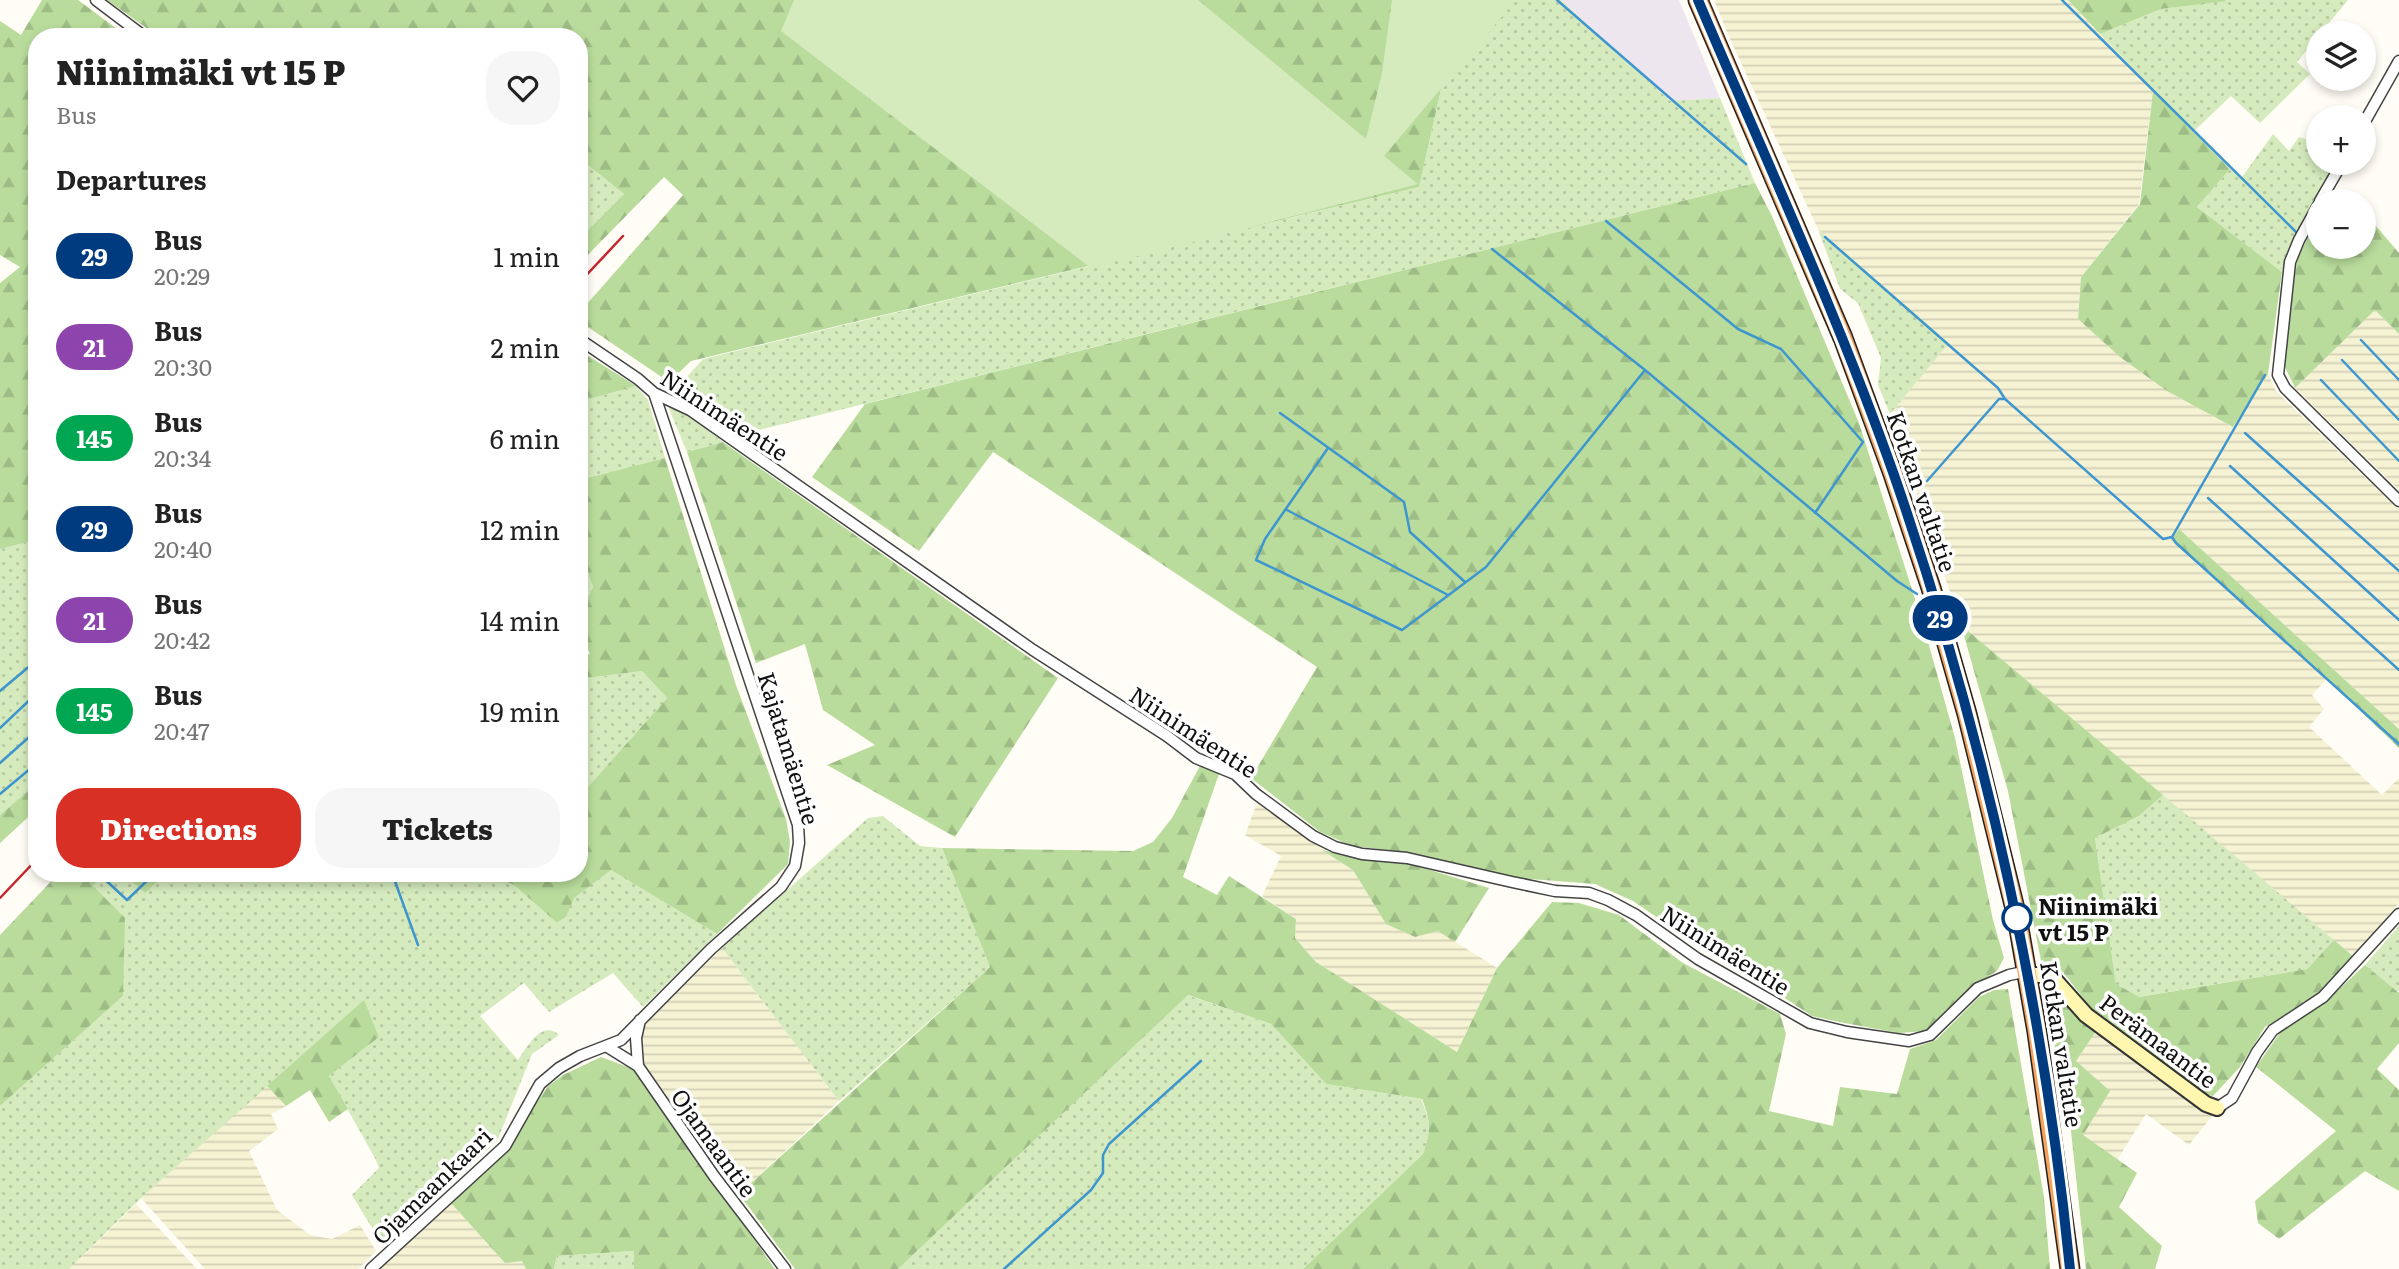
<!DOCTYPE html>
<meta charset="utf-8">
<style>
:root{--surface:#fff;--page:#f6f6f6;--text:#222;--muted:#767676;--accent:#d93025}
body{margin:0;font-family:Literata,serif;background:var(--page);color:var(--text);height:100vh;display:flex;flex-direction:column;font-size:26px;white-space:nowrap}
*{box-sizing:border-box;margin:0}
p{font-size:23px;color:var(--muted)}
.icon{flex:none;width:38px;height:38px;fill:none;stroke:currentColor;stroke-width:2;stroke-linecap:round;stroke-linejoin:round}
.map{position:relative;flex:1;overflow:hidden}
.details{position:absolute;left:28px;top:28px;width:560px;height:854px;display:flex;flex-direction:column;background:var(--surface);border-radius:28px;box-shadow:0 4px 10px #0003}
.details>*{flex:none}
.badge{padding:0 14px;border-radius:23px;font-size:24px;line-height:46px}
.controls{position:absolute;left:2306px;top:21px;display:grid;gap:14px}
.controls a{display:grid;place-items:center;width:70px;height:70px;border-radius:50%;background:var(--surface);box-shadow:0 4px 10px #0003;font-size:35px}
.map>.badge{position:absolute;translate:-50% -50%;box-shadow:0 0 0 4px #fff}
h2{padding:0 28px;font-size:26px;line-height:63px}
.round{display:grid;place-items:center;flex:none;width:74px;height:74px;border-radius:28px;background:var(--page)}
.head{display:flex;align-items:center;justify-content:space-between;height:119px;padding:0 28px}
h1{font-size:33px;font-weight:800;line-height:52px}
.cta{display:flex;gap:14px;margin-top:auto;padding:14px 28px}
.cta a{flex:1;height:80px;border-radius:28px;background:var(--accent);color:#fff;font-size:28px;font-weight:800;line-height:80px;text-align:center}
.cta a+a{background:var(--page);color:var(--text)}
ul{padding:0;list-style:none}
li{display:flex;align-items:center;gap:21px;height:91px;padding:0 28px}
li div{flex:1}
li b{display:block;font-size:26px}
li em{font-style:normal}
li .badge{min-width:77px;font-weight:700;text-align:center}
.map>svg:first-child{display:block}
.industrial{fill:#eee6ef}
.farmland{fill:url(#farmland-rules)}
.grass{fill:url(#grass-dots)}
.forest{fill:url(#forest-firs)}
.park{fill:#d5ebbd}
.lines{fill:none;stroke-linecap:round;stroke-linejoin:round}
.stream{stroke:#3f96cf;stroke-width:2.5}
.street-casing{stroke:#444;stroke-width:13}
.secondary-casing{stroke:#333;stroke-width:18}
.highway-casing{stroke:#222;stroke-width:21}
.street{stroke:#fff;stroke-width:10}
.secondary{stroke:#fff6b0;stroke-width:14}
.highway{stroke:#f5a25d;stroke-width:18}
.rail{stroke:#c4262e;stroke-width:2.5}
.line-casing{stroke:#fff;stroke-width:16}
.line{stroke:#003b80;stroke-width:10}
.stop-dot{fill:#fff;stroke:#003b80;stroke-width:3.5}
.labels{text-anchor:middle;dominant-baseline:central;stroke-width:7;stroke-linejoin:round;paint-order:stroke}
.street-label{font-size:23px;fill:#111;stroke:#fff}
.stop-label{font-size:23px;font-weight:bold;fill:#111;stroke:#fff;text-anchor:start}
</style>
<div class="map">
<svg width="2399" height="1269" viewBox="0 0 2399 1269">
<defs>
<pattern id="farmland-rules" width="6" height="5" patternUnits="userSpaceOnUse" patternTransform="scale(1.75)"><rect width="6" height="5" fill="#f6f3d4"/><path d="M0 2.5h6" fill="none" stroke="#d2cfb5"/></pattern>
<pattern id="grass-dots" width="8" height="8" patternUnits="userSpaceOnUse" patternTransform="scale(1.75)"><rect width="8" height="8" fill="#d5ebbd"/><path d="M2 2h.1M6 6h.1" fill="none" stroke="#b6c8a1" stroke-width="1.8" stroke-linecap="round"/></pattern>
<pattern id="forest-firs" width="22" height="20" patternUnits="userSpaceOnUse" patternTransform="scale(1.75)"><rect width="22" height="20" fill="#b9dc9c"/><path d="M5 1l3.5 6h-7zM16 11l3.5 6h-7z" fill="#9ebc85"/></pattern>
</defs>
<rect width="100%" height="100%" fill="#fffdf5"/>
<path class="industrial" d="M1561,0H1679L1720,98L1670,101Z"/>
<path class="farmland" d="M1714,0H2068L2153,91L2139,204L2081,277L2078,319L2120,357L2167,391L2233,427L2268,374L2276,391L2399,510V729L2179,529L2172,540L2327,679L2312,695L2324,709L2309,727L2382,795L2399,778V903L2354,957L1961,625L1890,414L1948,343L1818,229L1730,39Z
M2375,310L2399,334V490L2295,388Z
M1257,803L1353,870L1386,924L1415,937L1438,931L1497,968L1457,1052L1316,962L1295,938L1296,919L1262,896L1281,856L1245,835Z
M722,948L839,1101L739,1194L644,1064L640,1050L643,1028L649,1019Z
M2097,1030L2213,1115L2189,1145L2146,1114L2117,1160L2082,1135L2076,1061Z
M267,1086L286,1106L271,1114L278,1129L249,1151L277,1210L310,1235L332,1239L360,1225L376,1251L358,1269H205L141,1198Z
M451,1203L505,1263L522,1261L526,1269H379Z
M136,1204L197,1269H69Z"/>
<path class="grass" d="M1502,0H1561L1670,101L1720,98L1755,183L747,433L684,385L686,378L703,359L1419,187L1444,76Z
M2225,0H2348L2297,62L2310,74L2260,123L2231,96L2193,132L2100,34L2161,9Z
M2273,134L2289,151L2299,137L2319,143V163H2338C2317,198 2292,233 2282,272L2197,207L2230,169L2242,177Z
M579,158L624,194L579,239Z
M1818,229L1949,343L1890,414L1878,385L1881,358L1858,303L1840,289Z
M636,386L648,400L665,458L579,480V402Z
M676,405L723,442L687,452L668,406Z
M37,540V783L0,815V549Z
M579,548L593,587L579,613Z
M642,671L667,698L579,797V679Z
M2163,795L2334,940L2307,969L2138,997L2116,984L2095,838L2139,816Z
M883,816L920,846L942,848L990,967L839,1101L722,948L868,818Z
M611,870L717,934L643,1007L613,973L549,1012L524,983L480,1016L518,1060C527,1048 541,1019 559,1035L532,1054L497,1141L383,1246L352,1195L379,1168L376,1160L329,1076L379,1037L364,1001L141,1198L69,1269H0V1106L123,996L93,886L104,873H122L145,892L167,873H502L497,878L514,885L557,923L566,917L573,898Z
M2399,926V990L2397,992L2365,965Z
M1187,995L1271,1024L1326,1084L1421,1099C1431,1122 1431,1130 1423,1154L1303,1269H898Z
M634,1251V1269H554L557,1256Z"/>
<path class="forest" d="M42,0H78L128,37H37V540L0,549V283L20,267L0,255V21L21,35Z
M107,0H1502L1444,76L1419,187L691,361L669,382L579,321V313L683,195L664,177L579,264V239L624,194L579,158V37H159Z
M2068,0H2225L2226,1L2161,9L2100,34Z
M2153,91L2230,169L2197,207L2282,272L2268,374L2233,427L2167,391L2120,357L2078,319L2081,277L2140,204Z
M1755,183L1772,216L1859,423L1923,624L1955,738L1993,920L2004,958L1997,971L1974,986L1927,1031L1899,1033L1839,1022L1812,1016L1750,975L1700,947L1633,901L1595,884L1516,878L1406,852L1352,846L1320,832L1251,778L1317,667L993,452L919,551L812,477L865,404Z
M2364,212L2399,253V334L2375,310L2295,388L2284,365L2297,259L2319,216V247H2364Z
M579,350L636,386L579,402Z
M723,442L1058,678L955,837L827,765L875,745L823,710L805,644L756,663L687,452Z
M665,458L736,685L786,819L790,842L788,864L717,934L611,870L574,898L566,917L557,923L514,885L497,878L502,873H579V797L667,698L642,671L579,679V663L590,653C571,624 578,616 593,587L579,548V480Z
M2179,529L2399,729V748L2327,679L2171,540Z
M1961,625L2163,795L2139,816L2095,838L2116,984L2139,997L2307,969L2334,940L2354,957L2315,996L2265,1027L2240,1067L2213,1096L2204,1094L2093,1011L2063,972L2048,968L2041,961L2008,791Z
M1201,764L1219,774L1183,877L1217,895L1229,876L1296,919L1295,938L1316,962L1457,1052L1497,968L1552,902L1579,903L1619,915L1683,963L1780,1014L1786,1034L1769,1111L1833,1126L1840,1087L1897,1094L1910,1049L1936,1040L1979,997L1994,990L2008,989L2044,1197L2050,1269H1303L1423,1154C1431,1130 1431,1122 1422,1099L1326,1084L1271,1024L1188,995L898,1269H795L739,1194L990,967L942,848L1133,851L1153,842L1172,818Z
M37,783V809L0,843V815Z
M1322,850L1357,859L1404,862L1489,888L1455,942L1438,931L1415,937L1386,924L1353,870Z
M59,873H104L93,886L125,918L123,996L0,1106V935Z
M122,873H167L145,893Z
M2365,965L2399,993V1043L2377,1069L2399,1090V1191L2365,1171L2279,1239L2258,1223L2255,1201L2336,1131L2256,1067L2282,1030L2323,1004Z
M2056,994L2097,1030L2076,1061L2110,1091L2083,1135L2137,1173L2119,1207L2162,1246L2155,1269H2086L2068,1104L2058,1068L2048,997Z
M364,1000L379,1037L329,1076L348,1109L329,1122L310,1090L286,1106L267,1086Z
M601,1057L633,1069L775,1269H634V1251L557,1256L554,1269H526L522,1261L505,1263L451,1203L509,1149L517,1131L548,1086L563,1075Z"/>
<path class="park" d="M794,0H1198L1366,139L1382,73L1392,0H1516L1384,156L1418,184L1091,268L781,31Z"/>
<g class="lines">
<path class="stream" d="M1557,0L1746,164
M2062,0L2297,233
M1606,221L1738,329L1781,349L1863,442L1815,513
M1825,237L1998,388L2005,399L2163,539L2172,537L2265,375
M1492,249L1645,370L1897,581L1917,594
M2361,340L2399,380
M2342,360L2399,420
M2321,380L2399,461
M1280,413L1404,502L1410,532L1465,582
M2245,433L2399,571
M1328,448L1265,539L1256,560L1402,630L1486,567L1645,370
M2230,466L2399,620
M1927,481L1999,399H2005
M2208,498L2399,670
M1287,510L1448,595
M2172,537L2176,543L2399,744
M0,691L37,660
M0,728L37,693
M0,763L37,730
M0,794L37,763
M98,873L127,900L155,873
M392,873L418,945
M1004,1269L1091,1190L1103,1173V1155L1109,1144L1201,1061"/>
<defs>
<path id="street" d="M96,0L145,37
M2364,123L2399,61
M2320,201L2342,163
M2319,204L2299,240L2290,262L2278,375L2285,388L2399,501
M579,339L638,379L654,393L690,410L1033,650L1167,736L1196,758L1235,774L1256,794L1313,836L1335,847L1362,854L1407,858L1512,882L1555,891L1589,893L1608,900L1636,915L1698,959L1810,1023L1847,1032L1909,1041L1930,1035L1978,988L2009,975L2028,971
M606,1046L638,1066L714,1176L785,1269
M638,1066L636,1038L640,1020
M2217,1108L2232,1098L2257,1052L2273,1030L2323,997L2399,914
M371,1269L505,1146L540,1084L559,1068L580,1056L621,1040L711,949L781,887L795,866L799,843L798,825L654,393"/>
<path id="secondary" d="M2028,975H2042L2053,978L2086,1015L2206,1104L2217,1108"/>
<path id="highway" d="M1698,0L1843,338L1893,474L1931,588L1967,714L2017,917L2037,1032L2070,1269"/>
</defs>
<use href="#street" class="street-casing"/>
<use href="#secondary" class="secondary-casing"/>
<use href="#highway" class="highway-casing"/>
<use href="#street" class="street"/>
<use href="#secondary" class="secondary"/>
<use href="#highway" class="highway"/>
<path class="rail" d="M579,283L623,236
M0,898L37,859"/>
</g>
<g class="lines">
<defs>
<path id="line" d="M1698,0C1765,158 1837,313 1894,475C1983,732 2043,999 2070,1269"/>
</defs>
<use href="#line" class="line-casing"/>
<use href="#line" class="line"/>
</g>
<circle class="stop-dot" cx="2017" cy="918" r="14"/>
<g class="labels">
<g class="street-label">
<text transform="translate(725 414) rotate(33)">Niinimäentie</text>
<text transform="translate(1923 491) rotate(71)">Kotkan valtatie</text>
<text transform="translate(1194 731) rotate(33)">Niinimäentie</text>
<text transform="translate(790 748) rotate(73)">Kajatamäentie</text>
<text transform="translate(1726 949) rotate(32)">Niinimäentie</text>
<text transform="translate(2159 1040) rotate(37)">Perämaantie</text>
<text transform="translate(2063 1044) rotate(81)">Kotkan valtatie</text>
<text transform="translate(715 1142) rotate(54)">Ojamaantie</text>
<text transform="translate(431 1185) rotate(-44)">Ojamaankaari</text>
</g>
<g class="stop-label">
<text x="2038" y="905">Niinimäki<tspan x="2038" dy="26">vt 15 P</tspan></text>
</g>
</g>
</svg>
<div class="controls">
<a><svg class="icon" aria-label="layers" viewBox="0 0 24 24"><path d="M12 4l9 5-9 5-9-5zM3 14l9 5 9-5"/></svg></a>
<a>+</a>
<a>−</a>
</div>
<b class="badge" style="left:1940px;top:618px;background:#003b80;color:#fff">29</b>
<section class="details">
<div class="head"><div><h1>Niinimäki vt 15 P</h1><p>Bus</p></div><a class="round"><svg class="icon" aria-label="heart" viewBox="0 0 24 24"><path d="M12 20l-8-8c-3-5 5-10 8-4 3-6 11-1 8 4z"/></svg></a></div>
<h2>Departures</h2>
<ul>
<li><span class="badge" style="background:#003b80;color:#fff">29</span><div><b>Bus</b><p>20:29</p></div><em>1 min</em></li>
<li><span class="badge" style="background:#8e44ad;color:#fff">21</span><div><b>Bus</b><p>20:30</p></div><em>2 min</em></li>
<li><span class="badge" style="background:#00a651;color:#fff">145</span><div><b>Bus</b><p>20:34</p></div><em>6 min</em></li>
<li><span class="badge" style="background:#003b80;color:#fff">29</span><div><b>Bus</b><p>20:40</p></div><em>12 min</em></li>
<li><span class="badge" style="background:#8e44ad;color:#fff">21</span><div><b>Bus</b><p>20:42</p></div><em>14 min</em></li>
<li><span class="badge" style="background:#00a651;color:#fff">145</span><div><b>Bus</b><p>20:47</p></div><em>19 min</em></li>
</ul>
<div class="cta"><a>Directions</a><a>Tickets</a></div>
</section>
</div>
